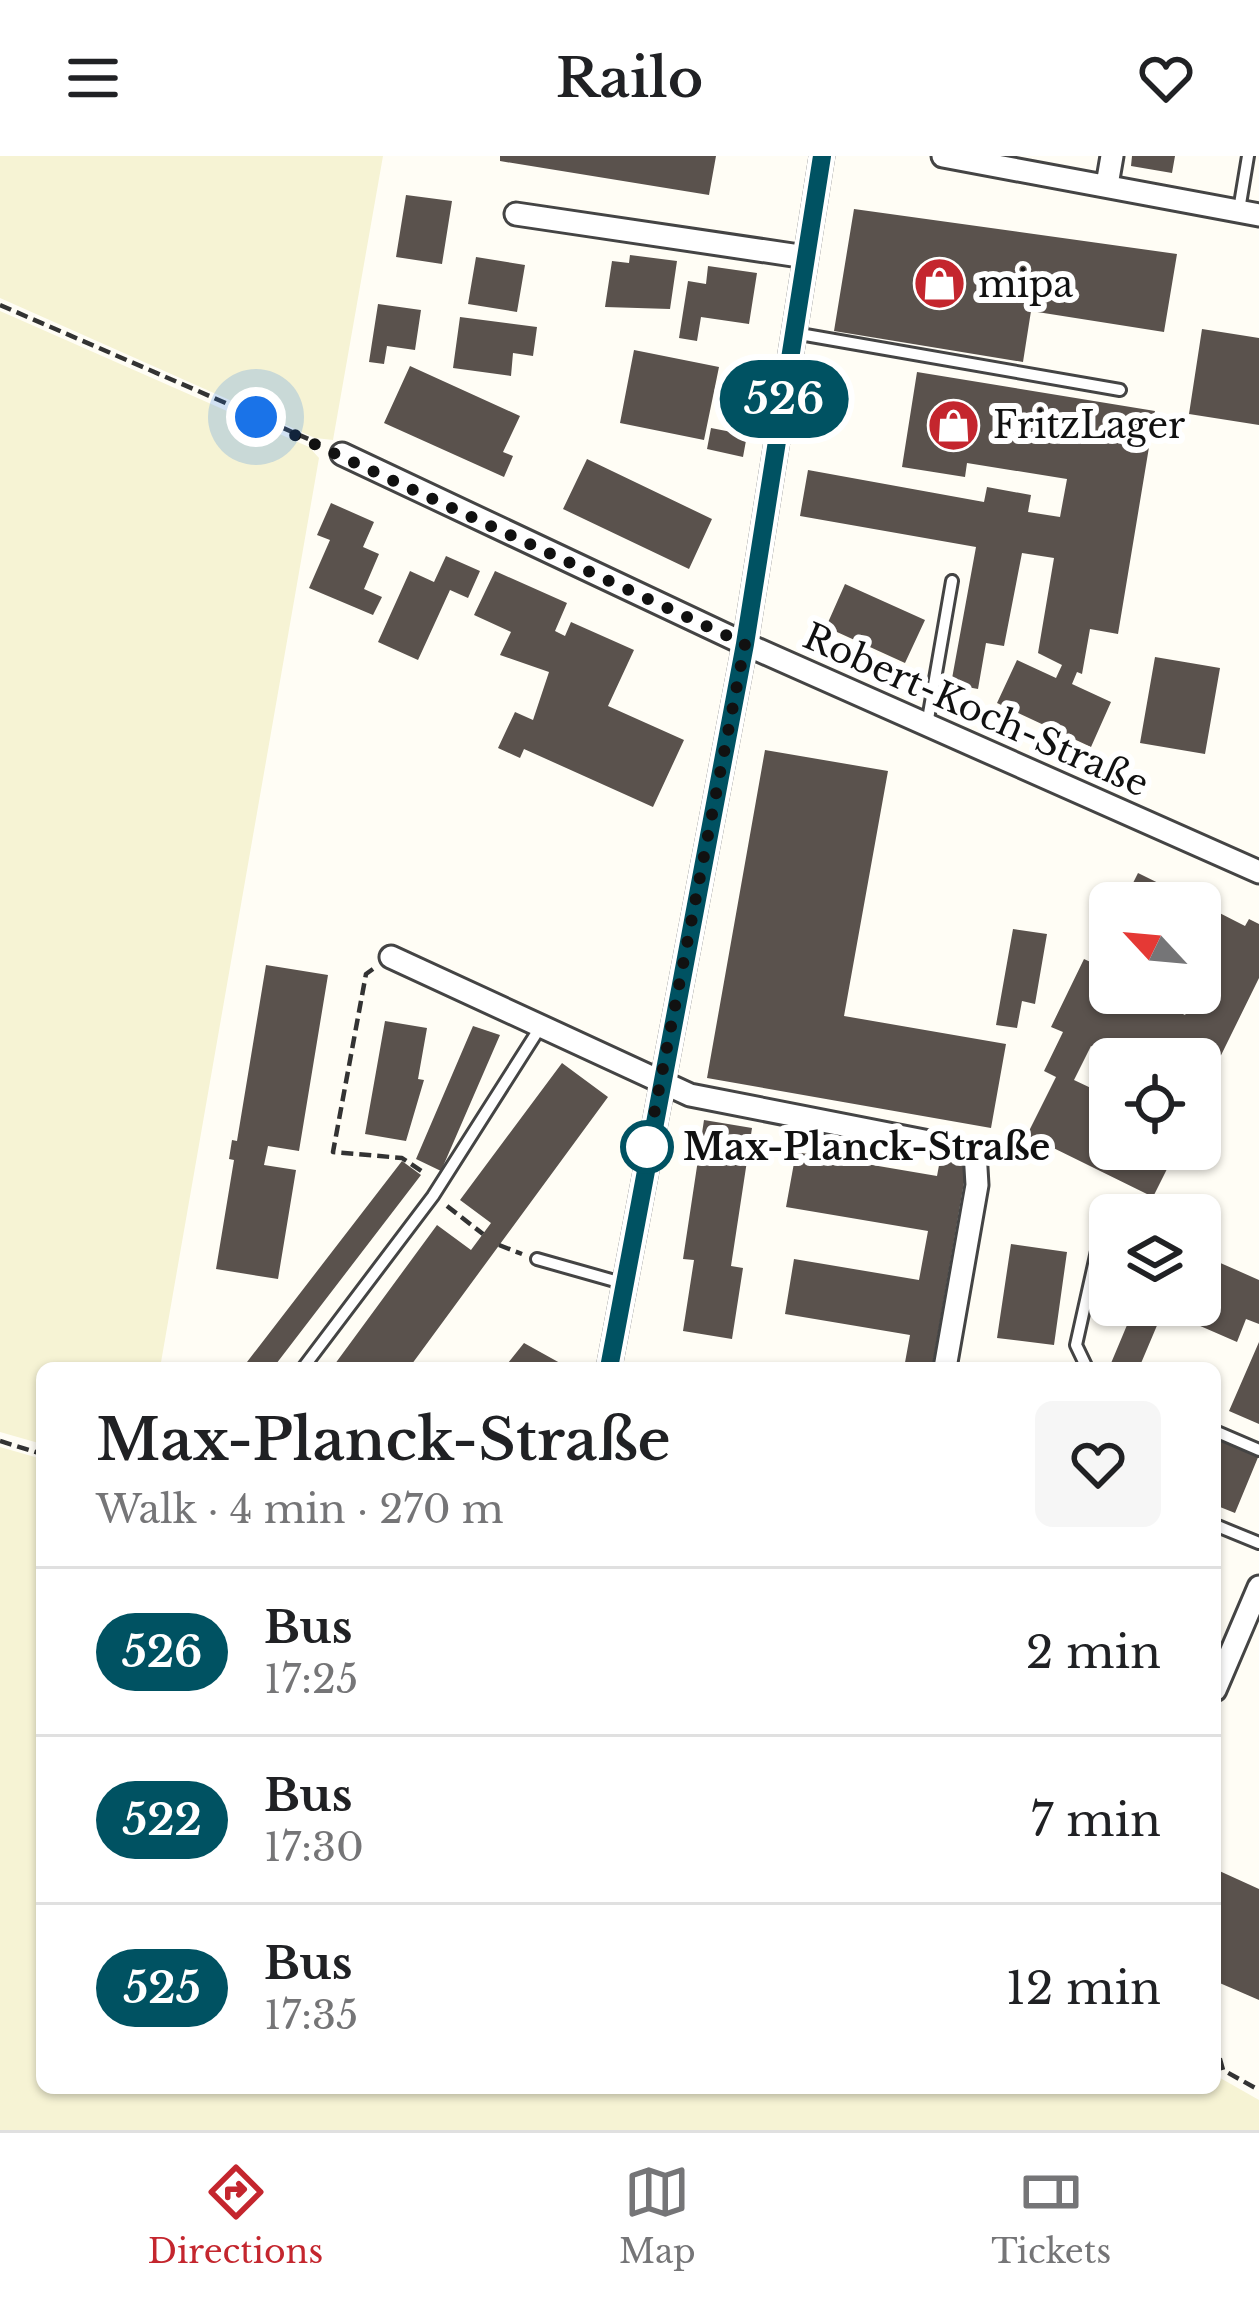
<!DOCTYPE html>
<meta charset="utf-8">
<style>
:root{--surface:#fff;--page:#f6f6f6;--text:#202124;--muted:#757577;--line:#e0e0e0;--accent:#c4262e}
body{margin:0;font-family:"Libre Baskerville",serif;background:var(--page);color:var(--text);height:100vh;display:flex;flex-direction:column;font-size:45px;white-space:nowrap}
*{box-sizing:border-box;margin:0}
p{font-size:39px;color:var(--muted)}
.icon{flex:none;width:66px;height:66px;fill:none;stroke:currentColor;stroke-width:2;stroke-linecap:round;stroke-linejoin:round}
.map{position:relative;flex:1;overflow:hidden}
.details{position:absolute;left:36px;top:1206px;width:1185px;height:732px;display:flex;flex-direction:column;background:var(--surface);border-radius:18px;box-shadow:0 3px 9px #0004}
.details>*{flex:none}
.badge{padding:0 24px;border-radius:39px;font-size:42px;line-height:78px}
.needle{width:78px;rotate:296deg}
.fabs{position:absolute;left:1089px;top:726px;display:grid;gap:24px}
.fabs a{display:grid;place-items:center;width:132px;height:132px;border-radius:18px;background:var(--surface);box-shadow:0 3px 9px #0004;font-size:60px}
.you{position:absolute;width:60px;height:60px;margin:-30px;border:9px solid #fff;border-radius:50%;background:#1a73e8;box-shadow:0 0 0 18px #1a73e833}
.map>.badge{position:absolute;translate:-50% -50%;box-shadow:0 0 0 6px #fff}
.round{display:grid;place-items:center;flex:none;width:126px;height:126px;border-radius:18px;background:var(--page)}
.overview{display:flex;align-items:center;justify-content:space-between;height:204px;padding:0 60px}
h1{font-size:57px;font-weight:600;line-height:90px}
ul{padding:0;list-style:none}
li{display:flex;align-items:center;gap:36px;height:168px;padding:0 60px;border-top:3px solid var(--line)}
li div{flex:1}
li b{display:block;font-size:45px}
li em{font-style:normal}
li .badge{min-width:132px;font-weight:700;text-align:center}
header{display:flex;justify-content:space-between;align-items:center;height:156px;padding:0 60px;background:var(--surface);font-size:54px;font-weight:600}
.tab-bar{display:flex;justify-content:space-around;align-items:center;height:168px;border-top:3px solid var(--line);background:var(--surface);font-size:33px;color:var(--muted)}
.tab-bar a{display:grid;justify-items:center;gap:6px}
.tab-bar .selected{color:var(--accent)}
.map>svg:first-child{display:block}
.farmland{fill:#f6f3d4}
.building{fill:#5a524d}
.lines{fill:none;stroke-linecap:round;stroke-linejoin:round}
.service-casing{stroke:#444;stroke-width:16}
.minor-casing{stroke:#444;stroke-width:27}
.path{stroke:#333;stroke-width:4.5;stroke-dasharray:12 6;stroke-linecap:butt}
.service{stroke:#fff;stroke-width:10}
.minor{stroke:#fff;stroke-width:21}
.line-casing{stroke:#fff;stroke-width:27}
.line{stroke:#005262;stroke-width:18}
.walk{stroke:#111;stroke-width:12;stroke-dasharray:0 21.6}
.stop-dot{fill:#fff;stroke:#005262;stroke-width:6}
.labels{text-anchor:middle;dominant-baseline:central;stroke-width:12;stroke-linejoin:round;paint-order:stroke}
.poi-label{font-size:36px;fill:#111;stroke:#fff;text-anchor:start}
.street-label{font-size:36px;fill:#111;stroke:#fff}
.stop-label{font-size:36px;font-weight:bold;fill:#111;stroke:#fff;text-anchor:start}
</style>
<header><svg class="icon" aria-label="menu" viewBox="0 0 24 24"><path d="M4 6h16M4 12h16M4 18h16"/></svg>Railo<svg class="icon" aria-label="heart" viewBox="0 0 24 24"><path d="M12 20l-8-8c-3-5 5-10 8-4 3-6 11-1 8 4z"/></svg></header>
<div class="map">
<svg width="1259" height="1974" viewBox="0 0 1259 1974">
<rect width="100%" height="100%" fill="#fffdf5"/>
<path class="farmland" d="M0,0H383L333,284L315,282L0,142Z
M0,155L309,291L319,302L160,1212H42V1288L0,1276Z
M0,1291L42,1303V1932H1215V1919L1259,1944V1974H0Z"/>
<path class="building" d="M500,0H716L709,39L500,5Z
M1132,0H1175L1172,17L1131,10Z
M406,39L452,45L442,108L396,101Z
M854,53L1177,98L1164,176L1031,155L1023,206L834,175Z
M630,99L677,105L670,153L605,151L612,105L629,107Z
M476,101L525,109L517,156L468,148Z
M708,110L757,117L749,168L701,161L697,185L679,182L688,125L706,128Z
M378,148L421,154L415,194L387,190L384,208L369,206Z
M460,161L537,171L533,200L513,197L511,220L453,212Z
M1202,173L1259,182V269L1189,258Z
M634,194L719,211L704,284L620,267Z
M410,210L520,260L503,296L513,300L504,321L384,267Z
M917,216L1155,255L1118,478L1090,473L1082,518L1077,516L1072,528L1111,546L1091,591L997,547L1017,504L1056,522L1062,509L1038,497L1054,402L1022,397L1004,490L986,487L978,533L951,528L976,391L800,360L808,314L984,346L987,331L1031,339L1028,356L1060,361L1067,323L967,307L965,321L902,311Z
M711,272L747,279L743,301L707,293Z
M587,303L712,363L689,413L563,353Z
M331,347L374,366L363,391L379,398L364,433L382,441L373,459L309,432L330,384L317,379Z
M446,400L480,415L468,442L450,434L418,504L378,486L410,415L434,426Z
M495,415L567,447L555,475L565,480L571,466L634,494L608,550L684,584L653,651L524,593L520,602L498,592L515,556L533,564L549,516L500,499L511,476L474,459Z
M845,428L925,464L905,507L826,471Z
M1155,501L1220,512L1205,598L1140,587Z
M765,594L888,615L844,860L1006,888L991,972L707,922Z
M1138,717L1199,747H1123Z
M1200,747L1245,770L1249,763L1259,768V822L1200,942V903H1118L1091,890L1074,924L1110,941V993H1177L1153,1041L1027,979L1056,921L1044,915L1063,876L1051,871L1084,803L1097,809L1110,783V837H1140L1185,859L1200,837Z
M1013,773L1047,778L1035,848L1022,845L1017,872L996,869Z
M266,809L328,819L299,995L268,990L264,1009L296,1014L278,1123L216,1113L234,1004L229,1003L232,984L237,985Z
M385,865L427,872L418,923L424,924L406,985L365,978Z
M473,870L500,879L441,1015L416,1003Z
M562,907L608,941L409,1212H332L437,1069L471,1094L491,1067L460,1044Z
M704,964L752,972L731,1110L743,1112L732,1183L683,1175L694,1104L683,1103Z
M796,996L937,1020L940,1004L967,1009L932,1212H904L910,1179L785,1158L794,1103L919,1124L928,1075L786,1051Z
M402,1005L421,1019L273,1212H254L247,1206Z
M1011,1088L1067,1096L1054,1189L997,1182Z
M1200,1098L1259,1124V1168L1246,1163L1237,1186L1152,1149H1200Z
M1135,1150L1161,1160L1139,1212H1109Z
M1259,1186V1268L1229,1255Z
M524,1187L569,1212H504Z
M1215,1282L1259,1299L1235,1357L1215,1349Z
M1215,1713L1259,1733V1844L1215,1825Z"/>
<g class="lines">
<defs>
<path id="service" d="M1239,54L1248,0
M794,177L1120,234
M927,569L952,425
M537,1103L622,1127
M303,1212L433,1040L541,870
M1087,1212L1076,1189L1099,1086
M1215,1275L1259,1294
M1215,1369L1259,1387"/>
<path id="minor" d="M943,0L1259,59
M1107,29L1112,0
M516,58L806,101
M342,298L745,488L1259,716
M391,801L690,939L975,995L977,1029L945,1212
M609,1212L745,488L822,0
M1215,1534L1259,1431"/>
</defs>
<use href="#service" class="service-casing"/>
<use href="#minor" class="minor-casing"/>
<path class="path" d="M0,149L320,288
M373,813L366,818L333,996L402,1002L426,1018
M447,1050L483,1078
M499,1089L522,1098
M0,1285L42,1298
M1215,1885L1223,1914L1259,1934"/>
<use href="#service" class="service"/>
<use href="#minor" class="minor"/>
</g>
<g class="lines">
<defs>
<path id="line" d="M609,1212L745,488L822,0"/>
</defs>
<use href="#line" class="line-casing"/>
<use href="#line" class="line"/>
<path class="walk" d="M256,261L745,488L646,1000L647,991"/>
</g>
<defs>
<symbol id="shop-disc" viewBox="-11 -11 22 22"><circle r="9.5" fill="#c4262e" stroke="#fff"/><path d="M-5-2.5h2.3a2.7 3.5 0 0 1 5.4 0H5L5.5 6h-11ZM-1.5-2.5h3a1.5 2.3 0 0 0-3 0Z" fill="#fff"/></symbol>
</defs>
<g fill-rule="evenodd">
<use href="#shop-disc" x="910" y="98" width="59" height="59"/>
<use href="#shop-disc" x="924" y="240" width="59" height="59"/>
</g>
<circle class="stop-dot" cx="647" cy="991" r="24"/>
<g class="labels">
<g class="poi-label">
<text x="978" y="128">mipa</text>
<text x="993" y="269">FritzLager</text>
</g>
<g class="street-label">
<text transform="translate(976 554) rotate(24)">Robert-Koch-Straße</text>
</g>
<g class="stop-label">
<text x="683" y="991">Max-Planck-Straße</text>
</g>
</g>
</svg>
<div class="fabs">
<a><svg class="needle" viewBox="-14 -14 28 28"><path d="M0-13l5 13h-10z" fill="#e53935"/><path d="M0 13l5-13h-10z" fill="#757577"/></svg></a>
<a><svg class="icon" aria-label="locate" viewBox="0 0 24 24"><circle cx="12" cy="12" r="6"/><path d="M12 2v4M12 18v4M2 12h4M18 12h4"/></svg></a>
<a><svg class="icon" aria-label="layers" viewBox="0 0 24 24"><path d="M12 4l9 5-9 5-9-5zM3 14l9 5 9-5"/></svg></a>
</div>
<div class="you" style="left:256px;top:261px"></div>
<b class="badge" style="left:784px;top:243px;background:#005262;color:#fff">526</b>
<section class="details">
<div class="overview"><div><h1>Max-Planck-Straße</h1><p>Walk · 4 min · 270 m</p></div><a class="round"><svg class="icon" aria-label="heart" viewBox="0 0 24 24"><path d="M12 20l-8-8c-3-5 5-10 8-4 3-6 11-1 8 4z"/></svg></a></div>
<ul>
<li><span class="badge" style="background:#005262;color:#fff">526</span><div><b>Bus</b><p>17:25</p></div><em>2 min</em></li>
<li><span class="badge" style="background:#005262;color:#fff">522</span><div><b>Bus</b><p>17:30</p></div><em>7 min</em></li>
<li><span class="badge" style="background:#005262;color:#fff">525</span><div><b>Bus</b><p>17:35</p></div><em>12 min</em></li>
</ul>
</section>
</div>
<nav class="tab-bar">
<a class="selected"><svg class="icon" aria-label="directions" viewBox="0 0 24 24"><path d="M12 3l9 9-9 9-9-9zM9 14v-3h6M13 9l2 2-2 2"/></svg>Directions</a>
<a><svg class="icon" aria-label="map" viewBox="0 0 24 24"><path d="M3 6l6-2 6 2 6-2v14l-6 2-6-2-6 2zM9 4v14M15 6v14"/></svg>Map</a>
<a><svg class="icon" aria-label="tickets" viewBox="0 0 24 24"><path d="M3 7h18v10H3zM15 7v10"/></svg>Tickets</a>
</nav>
